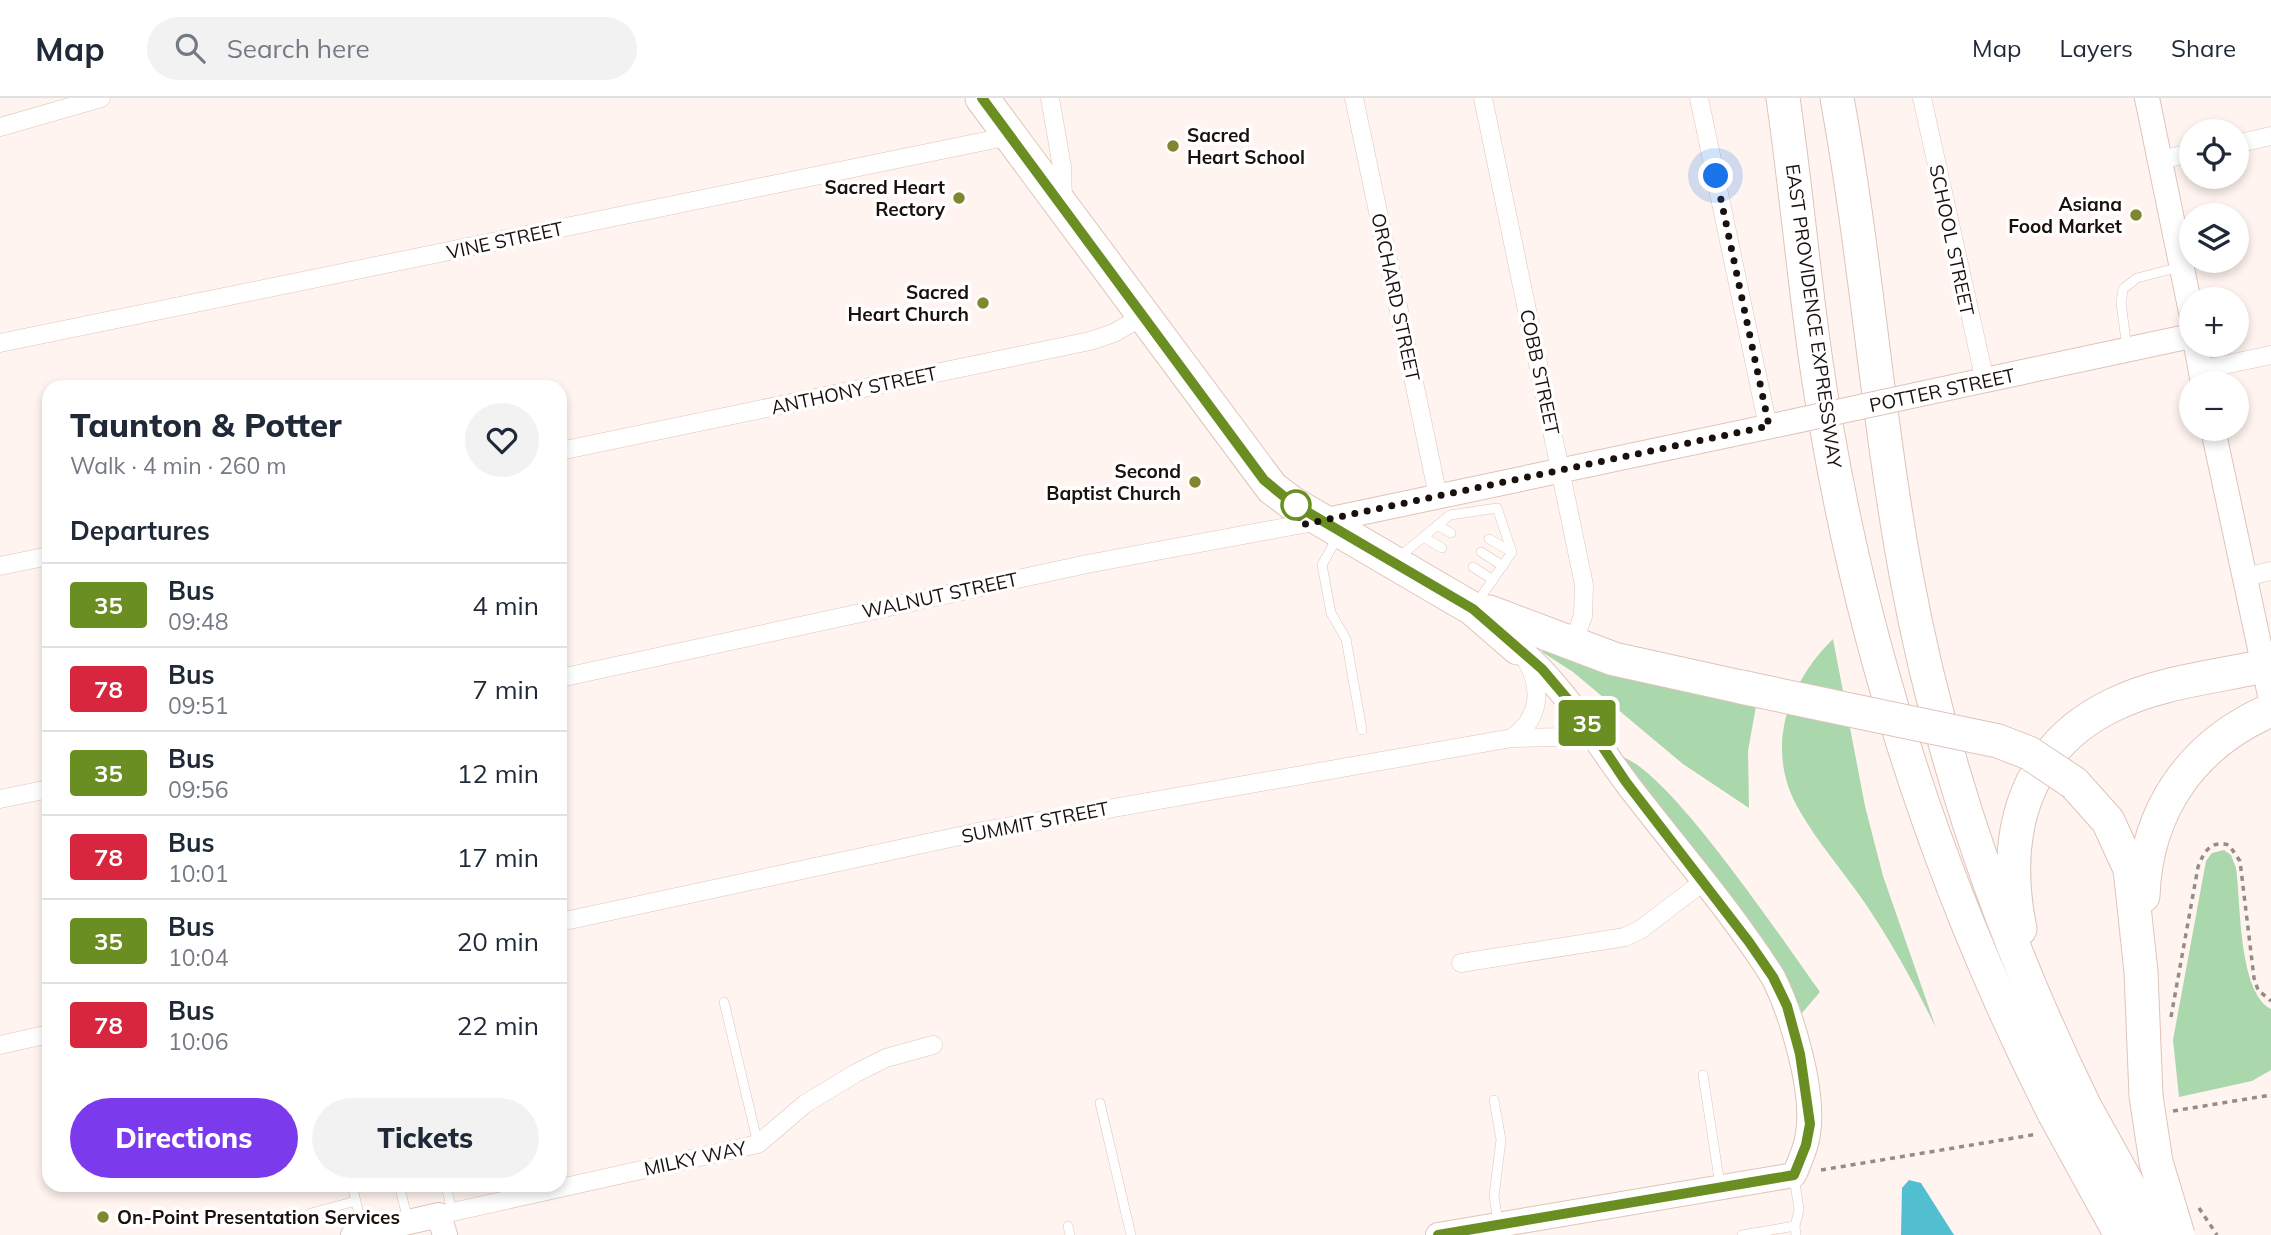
<!DOCTYPE html>
<meta charset="utf-8">
<style>
:root{--surface:#fff;--page:#f2f2f3;--text:#1f2937;--muted:#747a83;--line:#e0e1e3;--accent:#7c3aed}
body{margin:0;font-family:Mulish,sans-serif;background:var(--page);color:var(--text);height:100vh;display:flex;flex-direction:column;font-size:26px;white-space:nowrap}
*{box-sizing:border-box;margin:0}
p{font-size:23px;color:var(--muted)}
.icon{flex:none;width:38px;height:38px;fill:none;stroke:currentColor;stroke-width:2;stroke-linecap:round;stroke-linejoin:round}
.map{position:relative;flex:1;overflow:hidden}
.details{position:absolute;left:42px;top:282px;width:525px;height:812px;display:flex;flex-direction:column;background:var(--surface);border-radius:21px;box-shadow:0 4px 10px #0003}
.details>*{flex:none}
.badge{padding:0 14px;border-radius:5px;font-size:24px;line-height:46px}
.fabs{position:absolute;left:2179px;top:21px;display:grid;gap:14px}
.fabs a{display:grid;place-items:center;width:70px;height:70px;border-radius:50%;background:var(--surface);box-shadow:0 4px 10px #0003;font-size:35px}
.you{position:absolute;width:35px;height:35px;margin:-18px;border:5px solid #fff;border-radius:50%;background:#1a73e8;box-shadow:0 0 0 10px #1a73e833}
.map>.badge{position:absolute;translate:-50% -50%;box-shadow:0 0 0 4px #fff}
h2{padding:0 28px;font-size:26px;line-height:63px}
.round{display:grid;place-items:center;flex:none;width:74px;height:74px;border-radius:37px;background:var(--page)}
.summary{display:flex;align-items:center;justify-content:space-between;height:119px;padding:0 28px}
h1{font-size:33px;font-weight:800;line-height:52px}
.action{display:flex;gap:14px;margin-top:auto;padding:14px 28px}
.action a{flex:1;height:80px;border-radius:42px;background:var(--accent);color:#fff;font-size:28px;font-weight:800;line-height:80px;text-align:center}
.action a+a{background:var(--page);color:var(--text)}
ul{padding:0;list-style:none}
li{display:flex;align-items:center;gap:21px;height:84px;padding:0 28px;border-top:2px solid var(--line)}
li div{flex:1}
li b{display:block;font-size:26px}
li em{font-style:normal}
li .badge{min-width:77px;font-weight:700;text-align:center}
header{display:flex;align-items:center;gap:42px;box-sizing:border-box;height:98px;padding:0 35px;background:var(--surface);border-bottom:2px solid var(--line)}
header strong{font-size:33px}
nav{display:flex;gap:38px;margin-inline-start:auto;font-size:24px}
.search{width:490px;height:63px;background:var(--page);display:flex;align-items:center;gap:18px;box-sizing:border-box;padding:0 24px;border-radius:38px;color:var(--muted);font-size:26px}
.map>svg:first-child{display:block}
.green{fill:#abd7ac}
.water{fill:#52bfd0}
.lines{fill:none;stroke-linecap:round;stroke-linejoin:round}
.lane-casing{stroke:#dec4b9;stroke-width:10}
.street-casing{stroke:#dec4b9;stroke-width:19}
.secondary-casing{stroke:#dec4b9;stroke-width:26}
.highway-casing{stroke:#dec4b9;stroke-width:35}
.path{stroke:#968c87;stroke-width:3.5;stroke-dasharray:5 5;stroke-linecap:butt}
.lane{stroke:#fff;stroke-width:9}
.street{stroke:#fff;stroke-width:18}
.secondary{stroke:#fff;stroke-width:24}
.highway{stroke:#fff;stroke-width:33}
.secondary-bridge-casing{stroke:#dec4b9;stroke-width:26;stroke-linecap:butt}
.highway-bridge-casing{stroke:#dec4b9;stroke-width:35;stroke-linecap:butt}
.secondary-bridge{stroke:#fff;stroke-width:24}
.highway-bridge{stroke:#fff;stroke-width:33}
.line-casing{stroke:#fff;stroke-width:16}
.line{stroke:#6b8e23;stroke-width:10}
.walk{stroke:#1a110d;stroke-width:7;stroke-dasharray:0 12.6}
.poi-dot{fill:#828630;stroke:#fff;stroke-width:2.5}
.stop-dot{fill:#fff;stroke:#6b8e23;stroke-width:3.5}
.labels{text-anchor:middle;dominant-baseline:central;stroke-width:7;stroke-linejoin:round;paint-order:stroke}
.poi-label{font-size:19px;font-weight:bold;fill:#1a110d;stroke:#fff;text-anchor:end}
.street-label{font-size:19px;fill:#1a110d;stroke:#fff}
</style>
<header>
<strong>Map</strong>
<div class="search"><svg class="icon" aria-label="search" viewBox="0 0 24 24"><circle cx="10" cy="10" r="6"/><path d="M15 15l6 6"/></svg>Search here</div>
<nav><a>Map</a><a>Layers</a><a>Share</a></nav>
</header>
<div class="map">
<svg width="2271" height="1137" viewBox="0 0 2271 1137">
<rect width="100%" height="100%" fill="#fff4ef"/>
<path class="green" d="M1833,541L1865,708L1883,778L1936,930C1915,887 1892,845 1865,805C1843,773 1817,744 1798,710C1764,650 1788,585 1833,541Z
M1545,550L1756,608L1748,653L1749,710L1683,666L1573,574L1542,554Z
M1622,659C1670,673 1786,847 1820,894L1802,915L1793,895Z
M2224,752L2231,757L2236,770C2241,804 2238,894 2271,911V972L2252,983L2179,999L2173,942L2206,763L2212,755Z"/>
<path class="water" d="M1909,1082L1921,1085L1954,1137H1901L1902,1090Z"/>
<g class="lines">
<defs>
<path id="lane" d="M2127,250L2121,205L2123,191L2137,180L2180,169
M1437,427L1451,435
M1338,438L1322,467L1331,515L1346,541L1362,632
M1425,440L1442,450
M1489,441L1512,454
M1481,454L1503,468
M1399,459L1450,417L1497,410L1512,454L1476,506
M1473,469L1493,482
M724,904L758,1046
M1703,977L1720,1087
M1494,1002L1501,1042L1494,1098L1498,1125
M1100,1005L1131,1137
M1794,1078L1799,1112L1795,1128L1796,1137
M352,1087L363,1133
M399,1087L408,1122
M446,1087L452,1114
M311,1115L356,1103
M1068,1128L1070,1137
M1742,1137L1795,1128"/>
<path id="street" d="M1050,0L1062,69L1063,103
M1354,0L1438,398
M1483,0L1584,487L1583,518L1572,548
M1699,0L1768,329
M1922,0L1985,283
M0,29L101,0
M2236,46L2271,38
M2160,62L2191,55
M0,245L1010,38
M2200,272L2271,257
M560,353L1090,243L1114,235L1143,218
M0,468L49,458
M2244,479L2271,473
M560,580L1087,466L1319,423
M1512,640C1540,621 1543,590 1526,562
M0,701L49,691
M560,824L983,733L1512,640L1569,639L1600,644
M1461,865L1625,839L1640,832L1703,784
M0,947L49,936
M439,1117L758,1046L805,1006L856,975L886,960L933,947"/>
<path id="secondary" d="M2147,0L2191,214
M2196,247L2203,285
M1939,292L2191,238
M2213,331L2271,602
M1322,423L1786,325
M353,1137L439,1117L445,1137
M1438,1137L1794,1077C1800,1063 1806,1051 1808,1036C1815,993 1792,917 1773,879C1730,811 1676,750 1628,687C1592,639 1565,589 1518,550"/>
<path id="highway" d="M982,0L1272,390L1292,405L1473,511L1518,550
M1783,0C1799,110 1807,222 1827,332C1868,569 1945,800 2054,1015
M1837,0C1866,158 1877,318 1906,476C1940,662 2002,840 2085,1009
M1489,514L1614,561L1741,589
M2074,685L2108,723L2130,771L2141,874L2146,998
M2143,798C2146,712 2192,646 2271,612
M2020,831C2001,738 2023,649 2115,606C2160,584 2215,579 2264,568"/>
</defs>
<use href="#lane" class="lane-casing"/>
<use href="#street" class="street-casing"/>
<use href="#secondary" class="secondary-casing"/>
<use href="#highway" class="highway-casing"/>
<path class="path" d="M2171,919L2198,769C2204,753 2211,742 2229,747L2240,763L2254,880L2258,892L2271,903
M2173,1013L2271,997
M1821,1072L2038,1036
M2199,1110L2217,1137"/>
<use href="#lane" class="lane"/>
<use href="#street" class="street"/>
<use href="#secondary" class="secondary"/>
<use href="#highway" class="highway"/>
<defs>
<path id="secondary-bridge" d="M1786,325L1939,292"/>
<path id="highway-bridge" d="M1741,589L1998,643L2029,655L2074,685
M2146,998L2156,1064L2178,1137
M2085,1009L2156,1137
M2054,1015L2121,1137"/>
</defs>
<use href="#secondary-bridge" class="secondary-bridge-casing"/>
<use href="#highway-bridge" class="highway-bridge-casing"/>
<use href="#secondary-bridge" class="secondary-bridge"/>
<use href="#highway-bridge" class="highway-bridge"/>
</g>
<g class="lines">
<defs>
<path id="line" d="M982,0L1264,382L1292,405L1473,511L1542,571L1582,618L1626,684L1749,844L1773,879L1787,908L1800,956L1810,1026L1806,1047L1794,1077L1438,1137"/>
</defs>
<use href="#line" class="line-casing"/>
<use href="#line" class="line"/>
<path class="walk" d="M1296,407L1301,427L1769,328L1716,78"/>
</g>
<g class="poi-dot">
<circle cx="1173" cy="48" r="7"/>
<circle cx="959" cy="100" r="7"/>
<circle cx="2136" cy="117" r="7"/>
<circle cx="983" cy="205" r="7"/>
<circle cx="1195" cy="384" r="7"/>
<circle cx="103" cy="1119" r="7"/>
</g>
<circle class="stop-dot" cx="1296" cy="407" r="14"/>
<g class="labels">
<g class="poi-label">
<text x="1187" y="37" text-anchor="start">Sacred<tspan x="1187" dy="22">Heart School</tspan></text>
<text x="945" y="89">Sacred Heart<tspan x="945" dy="22">Rectory</tspan></text>
<text x="2122" y="106">Asiana<tspan x="2122" dy="22">Food Market</tspan></text>
<text x="969" y="194">Sacred<tspan x="969" dy="22">Heart Church</tspan></text>
<text x="1181" y="373">Second<tspan x="1181" dy="22">Baptist Church</tspan></text>
<text x="117" y="1119" text-anchor="start">On-Point Presentation Services</text>
</g>
<g class="street-label">
<text transform="translate(505 142) rotate(-12)">VINE STREET</text>
<text transform="translate(1952 142) rotate(78)">SCHOOL STREET</text>
<text transform="translate(1396 199) rotate(78)">ORCHARD STREET</text>
<text transform="translate(1814 218) rotate(82)">EAST PROVIDENCE EXPRESSWAY</text>
<text transform="translate(1540 274) rotate(78)">COBB STREET</text>
<text transform="translate(854 292) rotate(-12)">ANTHONY STREET</text>
<text transform="translate(1942 292) rotate(-12)">POTTER STREET</text>
<text transform="translate(940 497) rotate(-12)">WALNUT STREET</text>
<text transform="translate(1035 724) rotate(-11)">SUMMIT STREET</text>
<text transform="translate(695 1060) rotate(-12)">MILKY WAY</text>
</g>
</g>
</svg>
<div class="fabs">
<a><svg class="icon" aria-label="locate" viewBox="0 0 24 24"><circle cx="12" cy="12" r="6"/><path d="M12 2v4M12 18v4M2 12h4M18 12h4"/></svg></a>
<a><svg class="icon" aria-label="layers" viewBox="0 0 24 24"><path d="M12 4l9 5-9 5-9-5zM3 14l9 5 9-5"/></svg></a>
<a>+</a>
<a>−</a>
</div>
<div class="you" style="left:1716px;top:78px"></div>
<b class="badge" style="left:1587px;top:625px;background:#6b8e23;color:#fff">35</b>
<section class="details">
<div class="summary"><div><h1>Taunton &amp; Potter</h1><p>Walk · 4 min · 260 m</p></div><a class="round"><svg class="icon" aria-label="heart" viewBox="0 0 24 24"><path d="M12 20l-8-8c-3-5 5-10 8-4 3-6 11-1 8 4z"/></svg></a></div>
<h2>Departures</h2>
<ul>
<li><span class="badge" style="background:#6b8e23;color:#fff">35</span><div><b>Bus</b><p>09:48</p></div><em>4 min</em></li>
<li><span class="badge" style="background:#d7263d;color:#fff">78</span><div><b>Bus</b><p>09:51</p></div><em>7 min</em></li>
<li><span class="badge" style="background:#6b8e23;color:#fff">35</span><div><b>Bus</b><p>09:56</p></div><em>12 min</em></li>
<li><span class="badge" style="background:#d7263d;color:#fff">78</span><div><b>Bus</b><p>10:01</p></div><em>17 min</em></li>
<li><span class="badge" style="background:#6b8e23;color:#fff">35</span><div><b>Bus</b><p>10:04</p></div><em>20 min</em></li>
<li><span class="badge" style="background:#d7263d;color:#fff">78</span><div><b>Bus</b><p>10:06</p></div><em>22 min</em></li>
</ul>
<div class="action"><a>Directions</a><a>Tickets</a></div>
</section>
</div>
